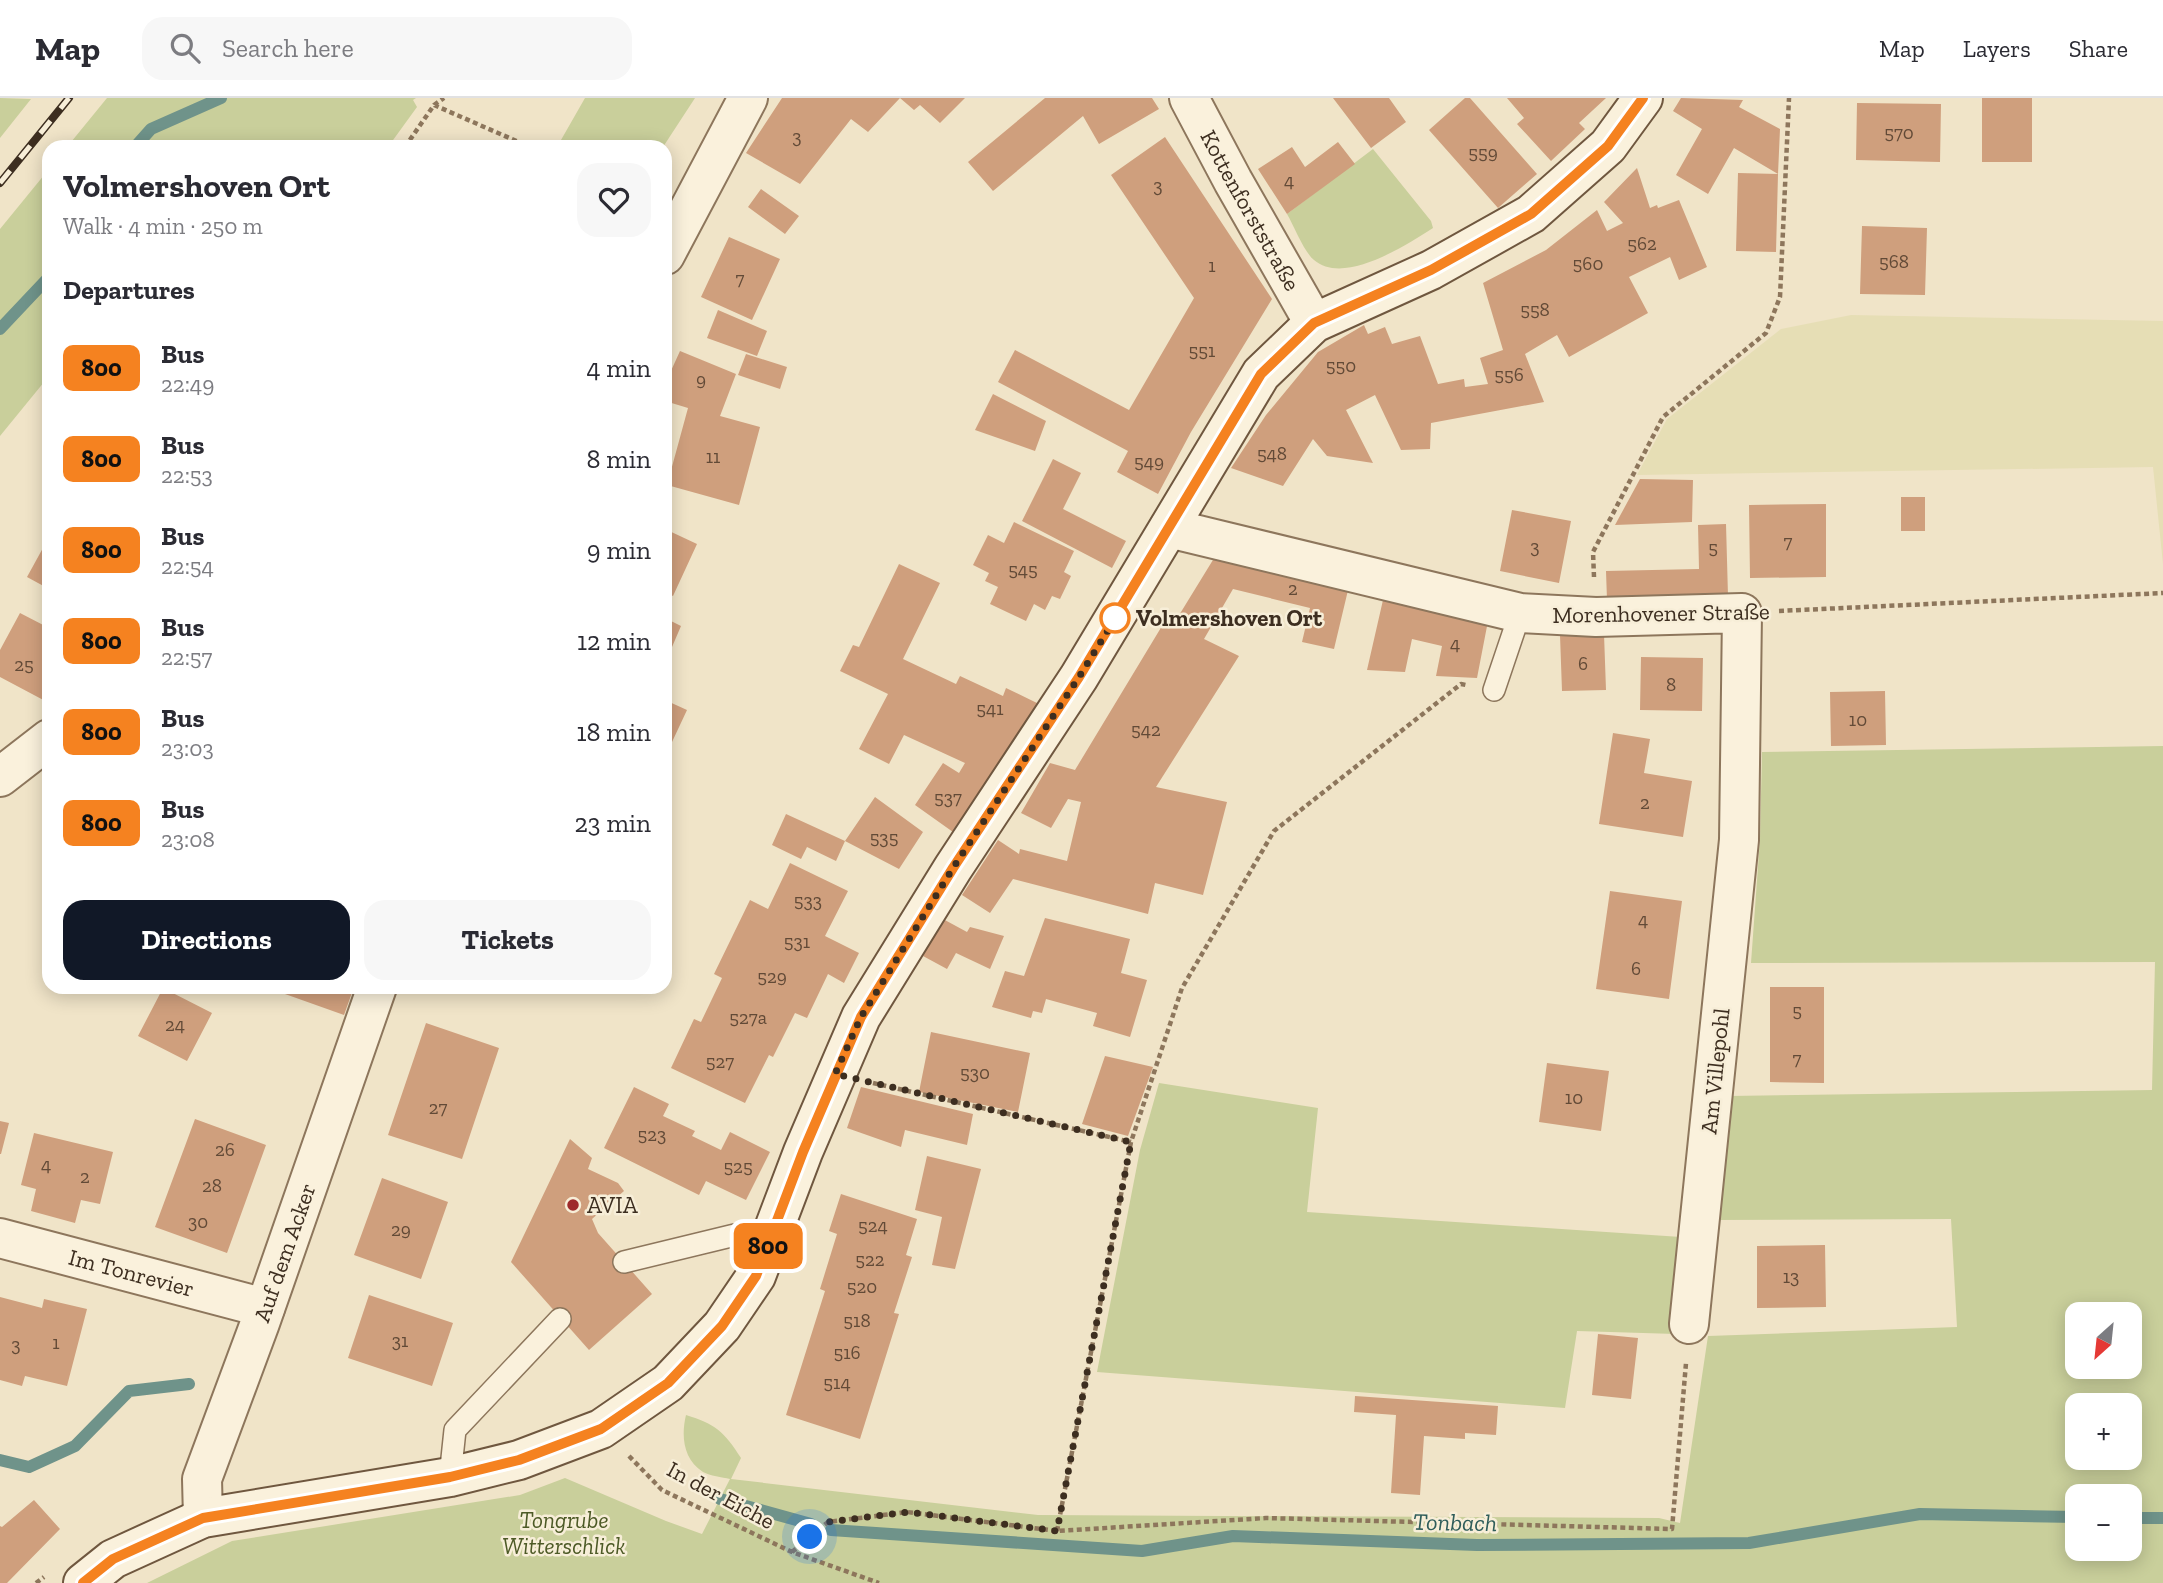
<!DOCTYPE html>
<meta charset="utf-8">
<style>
:root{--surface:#fff;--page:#f7f7f7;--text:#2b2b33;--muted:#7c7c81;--line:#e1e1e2;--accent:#111827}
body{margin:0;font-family:"Zilla Slab",serif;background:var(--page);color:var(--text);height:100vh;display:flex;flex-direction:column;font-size:26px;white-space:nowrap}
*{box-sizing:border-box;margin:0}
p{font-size:23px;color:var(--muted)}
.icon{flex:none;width:38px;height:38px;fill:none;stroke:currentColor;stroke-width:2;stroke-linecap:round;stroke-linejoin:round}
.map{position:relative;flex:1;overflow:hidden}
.panel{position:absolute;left:42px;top:42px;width:630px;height:854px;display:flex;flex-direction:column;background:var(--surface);border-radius:21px;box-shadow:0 4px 18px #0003}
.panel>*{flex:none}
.badge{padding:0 14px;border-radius:10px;font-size:24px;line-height:46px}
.needle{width:46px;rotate:207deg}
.fabs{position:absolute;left:2065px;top:1204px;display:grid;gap:14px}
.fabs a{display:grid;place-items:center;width:77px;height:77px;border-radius:14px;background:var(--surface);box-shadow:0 4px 18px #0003;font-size:35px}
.you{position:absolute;width:35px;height:35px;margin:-18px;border:5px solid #fff;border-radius:50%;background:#1a73e8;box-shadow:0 0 0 10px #1a73e833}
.map>.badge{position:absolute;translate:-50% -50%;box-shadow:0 0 0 4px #fff}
h2{padding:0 21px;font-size:26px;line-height:63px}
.round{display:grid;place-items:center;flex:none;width:74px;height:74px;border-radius:21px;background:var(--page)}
.summary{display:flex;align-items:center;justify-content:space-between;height:119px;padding:0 21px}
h1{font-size:33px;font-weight:800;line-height:52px}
.button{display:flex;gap:14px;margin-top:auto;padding:14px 21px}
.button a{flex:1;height:80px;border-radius:21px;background:var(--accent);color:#fff;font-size:28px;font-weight:800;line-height:80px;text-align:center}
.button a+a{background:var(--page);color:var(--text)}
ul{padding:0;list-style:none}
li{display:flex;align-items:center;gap:21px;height:91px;padding:0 21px}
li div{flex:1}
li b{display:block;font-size:26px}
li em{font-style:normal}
li .badge{min-width:77px;font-weight:700;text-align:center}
header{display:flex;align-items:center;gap:42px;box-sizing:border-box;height:98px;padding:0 35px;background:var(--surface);border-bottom:2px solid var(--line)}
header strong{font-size:33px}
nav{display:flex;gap:38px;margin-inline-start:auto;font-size:24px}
.search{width:490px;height:63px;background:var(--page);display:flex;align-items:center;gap:18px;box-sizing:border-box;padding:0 24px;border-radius:21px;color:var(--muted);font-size:26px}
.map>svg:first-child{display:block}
.farmland{fill:#e6deb5}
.green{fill:#c9cf9b;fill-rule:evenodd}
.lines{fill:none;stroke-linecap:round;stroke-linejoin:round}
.stream{stroke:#6f938a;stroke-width:12}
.building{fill:#cf9f7d}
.service-casing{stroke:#8d765c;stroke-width:24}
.minor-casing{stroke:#8d765c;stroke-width:42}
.secondary-casing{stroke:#6f573f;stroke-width:42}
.path{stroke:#8d765c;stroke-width:4.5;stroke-dasharray:5 3.5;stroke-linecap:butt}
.service{stroke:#faf1dc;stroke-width:21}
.minor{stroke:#faf1dc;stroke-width:38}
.secondary{stroke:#faf1dc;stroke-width:38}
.rail-casing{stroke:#3d2e20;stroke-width:8}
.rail{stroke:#f7eed8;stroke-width:5;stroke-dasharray:16;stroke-linecap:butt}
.line-casing{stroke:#fff;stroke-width:16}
.line{stroke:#f58220;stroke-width:10}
.walk{stroke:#3d2e20;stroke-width:7;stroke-dasharray:0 12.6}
.stop-dot{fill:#fff;stroke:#f58220;stroke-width:3.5}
.poi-dot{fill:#9e2a2b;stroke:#f7eed8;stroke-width:2.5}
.labels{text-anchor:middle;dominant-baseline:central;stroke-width:5;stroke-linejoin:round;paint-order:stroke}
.number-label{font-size:19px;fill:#624a37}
.street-label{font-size:23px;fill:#3d2e20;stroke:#f7eed8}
.stop-label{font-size:23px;font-weight:bold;fill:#3d2e20;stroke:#f7eed8;text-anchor:start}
.poi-label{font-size:23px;fill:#3d2e20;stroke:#f7eed8;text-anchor:start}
.park-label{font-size:23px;font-style:italic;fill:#4d5a26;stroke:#f7eed8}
.water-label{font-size:24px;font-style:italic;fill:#2f5d5a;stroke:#f7eed8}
</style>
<header>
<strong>Map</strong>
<div class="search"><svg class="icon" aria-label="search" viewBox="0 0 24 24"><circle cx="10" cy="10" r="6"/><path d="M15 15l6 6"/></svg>Search here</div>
<nav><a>Map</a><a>Layers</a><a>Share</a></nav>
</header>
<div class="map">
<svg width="2163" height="1485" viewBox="0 0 2163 1485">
<rect width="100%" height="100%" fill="#f0e4c8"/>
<path class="farmland" d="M1851,217L2163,223V466L2153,369L1637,377L1667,321L1781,231Z"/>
<path class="green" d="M0,0L31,1L0,40Z
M107,0H416L413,2L417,9L388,49H67Z
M585,0H695L663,49H557Z
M1373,51L1431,123L1433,130C1406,147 1344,188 1314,162C1304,154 1294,128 1287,116Z
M49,71V278L0,338V131Z
M2163,648V1485H147L232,1443L520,1397L565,1380L666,1423L702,1436L730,1381C722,1379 710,1378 703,1374C683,1361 681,1338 686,1317C715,1326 724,1333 741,1360L731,1381L1038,1417L1659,1420L1680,1425L1708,1238L1957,1229L1951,1121L1713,1122L1729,998L2152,992L2155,864L1751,865L1760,741L1762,654ZM2077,1216H2130V1269H2077ZM2077,1307H2130V1360H2077ZM2077,1398H2130V1451H2077Z
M1159,985L1318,1010L1307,1114L1681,1139L1676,1236L1577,1233L1565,1310L1097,1274L1140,1052Z"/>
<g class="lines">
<path class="stream" d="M135,49L151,31L221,0
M0,231L49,179
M0,1362L29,1369L75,1348L129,1293L189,1286
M720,1401L811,1426
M2130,1420H2163
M831,1432L1142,1453L1233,1438L1477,1447L1749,1445L1920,1416L2077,1419"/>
</g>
<path class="building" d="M782,0H965L940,25L920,7L914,12L900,0L868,34L851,21L800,86L746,55Z
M1045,0H1152L1159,11L1099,46L1083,18L993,93L968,64Z
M1333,0H1389L1406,24L1371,50Z
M1465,0H1470L1537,76L1498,110L1429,32Z
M1507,0H1606L1579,25L1585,31L1551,63L1517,26L1524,20Z
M1681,0L1743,2L1739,9L1780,31L1778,76L1734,50L1708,96L1676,77L1702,31L1673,13Z
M1982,0H2032V64H1982Z
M1857,5L1941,6L1940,64L1856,62Z
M1165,39L1272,201L1191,334L1158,396L1117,374L1128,353L998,284L1015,252L1129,312L1194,200L1111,77Z
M1338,44L1355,66L1287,116L1258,71L1292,49L1305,69Z
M1637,70L1650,110L1657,107L1658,110L1679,102L1707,169L1679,182L1670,159L1629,179L1648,215L1569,259L1557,237L1525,256L1544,304L1431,325L1430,351L1401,352L1375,297L1346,312L1373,365L1327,358L1313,341L1283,388L1231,370L1266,317L1318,254L1364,227L1368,236L1385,229L1392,246L1420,238L1438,286L1464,281L1465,289L1488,286L1480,260L1503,252L1483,185L1546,152L1597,112L1607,133L1623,125L1604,104Z
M1738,75L1778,76L1776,154L1736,153Z
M761,91L799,118L785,136L748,109Z
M1862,128L1927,130L1925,197L1860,196Z
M729,139L780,161L752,222L701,199Z
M718,212L767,233L757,258L707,240Z
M680,253L736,276L720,318L760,329L739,407L667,387L688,310L665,303V286Z
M746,256L787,269L780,291L738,277Z
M993,296L1046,323L1035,353L975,332Z
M1053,361L1081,375L1063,411L1126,443L1112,470L1022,423Z
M1640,381L1693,382L1692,424L1615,427Z
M1901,399H1925V433H1901Z
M1826,406V479L1750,480L1749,407Z
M1512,412L1571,423L1559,485L1500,473Z
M1014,424L1074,453L1064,474L1071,478L1060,501L1052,498L1045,512L1034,506L1026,523L990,506L998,489L985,483L989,475L973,467L988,437L1004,445Z
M1726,426L1728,498L1607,502L1606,473L1699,471L1698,427Z
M665,431L697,446L673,498L665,494Z
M49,439V491L27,479Z
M1216,457L1349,488L1334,551L1302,544L1310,510L1233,491L1204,541L1239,558L1156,689L1227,704L1203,797L1155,785L1148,816L1013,781L990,815L962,797L998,742L1019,756L1020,751L1067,763L1081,704L1068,701L1051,730L1021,715L1050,665L1075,672L1165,523L1173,527Z
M899,466L940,485L903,561L956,586L960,578L1003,598L1006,590L1039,606L953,734L915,707L943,665L959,675L965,665L904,637L889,666L859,651L888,596L840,573L853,547L859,549Z
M1383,502L1488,523L1477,580L1436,578L1442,548L1412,541L1405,574L1367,572Z
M20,515L49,530V605L0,579V552Z
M665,520L681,528L669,556L665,554Z
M1604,536L1606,592L1562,593L1560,537Z
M1641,559L1703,560L1702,613L1640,612Z
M1885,593L1886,647L1831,648L1830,594Z
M665,602L687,612L665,659Z
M1613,635L1650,641L1644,675L1692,683L1683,739L1599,726Z
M665,661L672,665L665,678Z
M875,699L923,734L899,771L845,743Z
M786,716L845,743L836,763L807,749L801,761L772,747Z
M790,765L848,793L825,838L859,855L844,885L828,876L807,920L795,915L773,959L769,957L745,1005L671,970L694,921L701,924L722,880L714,876L750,802L768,811Z
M1610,793L1682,803L1669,901L1596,891Z
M1045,820L1130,841L1121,875L1147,882L1130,939L1093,928L1097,915L1046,901L1042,915L1033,913L1031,920L992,909L1005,873L1024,878Z
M943,821L967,834L970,829L1004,838L990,871L956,855L947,871L923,858Z
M281,889H354L344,917L285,896L287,892Z
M1770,889H1824V985L1770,984Z
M163,890L212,915L187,963L138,938Z
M426,925L499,950L462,1061L388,1037Z
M931,934L1030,955L1018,1014L919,994Z
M1105,958L1153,969L1128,1038L1082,1026Z
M1547,965L1609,973L1601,1033L1539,1024Z
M634,989L669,1006L663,1018L695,1033L692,1038L721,1052L730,1034L770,1054L746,1102L706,1083L699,1097L604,1050Z
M861,989L973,1016L967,1047L905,1032L901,1049L847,1030Z
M195,1021L266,1047L227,1155L155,1129Z
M0,1023L9,1025L1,1056H0Z
M34,1035L113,1054L100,1106L81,1102L75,1125L31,1113L36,1091L21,1087Z
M570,1041L592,1060L588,1071L618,1085L624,1093L592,1121L598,1135L652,1196L589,1252L511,1164Z
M927,1058L981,1071L955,1171L932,1167L942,1119L915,1112Z
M382,1080L448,1104L421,1181L354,1157Z
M841,1096L917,1121L906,1157L912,1159L894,1215L899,1216L860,1341L786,1317L825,1193L820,1191L837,1136L829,1133Z
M1825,1147L1826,1209L1757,1210V1148Z
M369,1197L453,1225L432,1288L348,1260Z
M0,1199L42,1210L44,1201L87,1211L67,1288L25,1278L22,1288L0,1282Z
M1598,1236L1638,1240L1631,1301L1592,1297Z
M1355,1298L1498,1308L1496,1337L1465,1335V1341L1424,1338L1420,1397L1391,1395L1396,1317L1354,1314Z
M34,1402L60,1431L7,1485H0V1428L2,1429Z"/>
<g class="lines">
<defs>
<path id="service" d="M1494,592L1520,515
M624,1164L735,1137L768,1147
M450,1379L455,1332L560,1221"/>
<g id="minor">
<path id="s1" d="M1189,0L1233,83L1314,225"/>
<path d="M665,157L748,0"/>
<path d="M1169,430L1520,515L1596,519L1742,515L1739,742L1689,1226"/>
<path d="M0,679L49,641"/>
<path id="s2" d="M0,1140L265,1210"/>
<path id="s3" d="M203,1420L202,1381L260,1225L377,889"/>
</g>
<path id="secondary" d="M83,1485L113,1461L203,1420L450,1379L519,1362L601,1331L668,1285L722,1228L756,1178L803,1054L861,919L953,770L1079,579L1261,276L1314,225L1431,172L1531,116L1608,48L1643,0"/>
</defs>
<use href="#service" class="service-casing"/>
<use href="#minor" class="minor-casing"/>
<use href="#secondary" class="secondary-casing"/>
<path class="path" d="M434,7L530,49
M405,49L434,7L444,0
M1594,479L1593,454L1663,319L1766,235L1780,199L1789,0
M1779,513L2163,495
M873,985L1131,1044
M629,1358L662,1392L792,1454L879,1485
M1057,1433L1131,1044L1182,890L1274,733L1461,586L1466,587
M792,1454L828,1424L907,1414L1057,1433L1266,1420L1672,1431L1686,1265
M36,1485L44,1479"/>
<use href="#service" class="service"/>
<use href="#minor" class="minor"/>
<use href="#secondary" class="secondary"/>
<defs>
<path id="rail" d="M0,85L69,0"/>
</defs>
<use href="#rail" class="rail-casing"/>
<use href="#rail" class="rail"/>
</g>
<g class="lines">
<defs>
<path id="line" d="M83,1485L113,1461L203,1420L450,1379L519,1362L601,1331L668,1285L722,1228L756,1178L803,1054L861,919L953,770L1079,579L1261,276L1314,225L1431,172L1531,116L1608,48L1643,0"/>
</defs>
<use href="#line" class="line-casing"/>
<use href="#line" class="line"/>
<path class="walk" d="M810,1439L828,1424L908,1414L1057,1433L1131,1044L835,976L861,919L887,877L953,770L1079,579L1118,516L1115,520"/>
</g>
<circle class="stop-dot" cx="1115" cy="520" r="14"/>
<circle class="poi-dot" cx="573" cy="1107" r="7"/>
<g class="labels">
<g class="number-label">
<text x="1899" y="34">570</text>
<text x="797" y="38">3</text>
<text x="1483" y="54">559</text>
<text x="1289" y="82">4</text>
<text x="1158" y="87">3</text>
<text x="1642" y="145">562</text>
<text x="1894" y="163">568</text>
<text x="1588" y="165">560</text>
<text x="1212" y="167">1</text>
<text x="740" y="180">7</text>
<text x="1535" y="211">558</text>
<text x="1202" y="252">551</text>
<text x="1341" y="267">550</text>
<text x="1509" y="276">556</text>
<text x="701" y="281">9</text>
<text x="1272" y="355">548</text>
<text x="713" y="358">11</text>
<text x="1149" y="363">549</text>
<text x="1788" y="443">7</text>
<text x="1535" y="448">3</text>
<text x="1713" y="449">5</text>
<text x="1023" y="471">545</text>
<text x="1293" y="490">2</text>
<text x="1455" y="545">4</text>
<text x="1583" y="565">6</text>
<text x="24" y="566">25</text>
<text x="1671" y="586">8</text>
<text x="990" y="610">541</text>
<text x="1858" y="621">10</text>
<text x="1146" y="631">542</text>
<text x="948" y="699">537</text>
<text x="1645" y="704">2</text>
<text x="884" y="739">535</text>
<text x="808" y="802">533</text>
<text x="1643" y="821">4</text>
<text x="797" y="843">531</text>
<text x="1636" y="870">6</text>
<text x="772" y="878">529</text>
<text x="1797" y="912">5</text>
<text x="748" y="919">527a</text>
<text x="175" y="926">24</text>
<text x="1797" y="960">7</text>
<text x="720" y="963">527</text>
<text x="975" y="974">530</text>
<text x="1574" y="999">10</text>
<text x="438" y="1009">27</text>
<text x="652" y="1036">523</text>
<text x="225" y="1051">26</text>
<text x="46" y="1066">4</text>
<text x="738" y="1068">525</text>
<text x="85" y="1078">2</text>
<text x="212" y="1087">28</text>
<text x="198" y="1123">30</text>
<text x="873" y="1127">524</text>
<text x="401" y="1131">29</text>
<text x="870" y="1161">522</text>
<text x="1791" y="1178">13</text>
<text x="862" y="1188">520</text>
<text x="857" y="1222">518</text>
<text x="400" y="1242">31</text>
<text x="56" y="1244">1</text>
<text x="16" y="1246">3</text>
<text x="847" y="1254">516</text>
<text x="837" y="1284">514</text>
</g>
<g class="street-label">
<text stroke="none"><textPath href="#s1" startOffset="128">Kottenforststraße</textPath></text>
<text transform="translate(1661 515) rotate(-1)">Morenhovener Straße</text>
<text transform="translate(1715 973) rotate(-84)">Am Villepohl</text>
<text stroke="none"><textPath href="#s3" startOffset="280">Auf dem Acker</textPath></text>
<text stroke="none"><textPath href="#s2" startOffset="136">Im Tonrevier</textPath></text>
<text transform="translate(721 1397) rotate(28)">In der Eiche</text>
</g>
<g class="stop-label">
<text x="1136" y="520">Volmershoven Ort</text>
</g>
<g class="poi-label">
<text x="587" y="1107">AVIA</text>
</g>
<g class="park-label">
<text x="564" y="1422">Tongrube<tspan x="564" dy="26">Witterschlick</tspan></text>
</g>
<g class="water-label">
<text transform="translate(1455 1424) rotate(1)">Tonbach</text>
</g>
</g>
</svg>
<div class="fabs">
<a><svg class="needle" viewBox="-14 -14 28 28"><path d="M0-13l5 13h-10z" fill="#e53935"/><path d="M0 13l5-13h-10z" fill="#7c7c81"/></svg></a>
<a>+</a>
<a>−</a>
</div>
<div class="you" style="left:810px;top:1439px"></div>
<b class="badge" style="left:768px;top:1148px;background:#f58220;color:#111">800</b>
<section class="panel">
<div class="summary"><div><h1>Volmershoven Ort</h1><p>Walk · 4 min · 250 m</p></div><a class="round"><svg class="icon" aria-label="heart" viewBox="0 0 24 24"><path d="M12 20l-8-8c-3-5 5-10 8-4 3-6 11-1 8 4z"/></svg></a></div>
<h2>Departures</h2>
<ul>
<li><span class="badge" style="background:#f58220;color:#111">800</span><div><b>Bus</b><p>22:49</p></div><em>4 min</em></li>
<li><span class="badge" style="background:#f58220;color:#111">800</span><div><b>Bus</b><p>22:53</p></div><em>8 min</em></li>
<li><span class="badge" style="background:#f58220;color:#111">800</span><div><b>Bus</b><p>22:54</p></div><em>9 min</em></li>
<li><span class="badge" style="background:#f58220;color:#111">800</span><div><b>Bus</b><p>22:57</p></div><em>12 min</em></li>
<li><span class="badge" style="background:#f58220;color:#111">800</span><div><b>Bus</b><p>23:03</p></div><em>18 min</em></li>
<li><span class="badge" style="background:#f58220;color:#111">800</span><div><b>Bus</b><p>23:08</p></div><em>23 min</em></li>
</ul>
<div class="button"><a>Directions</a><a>Tickets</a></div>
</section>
</div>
